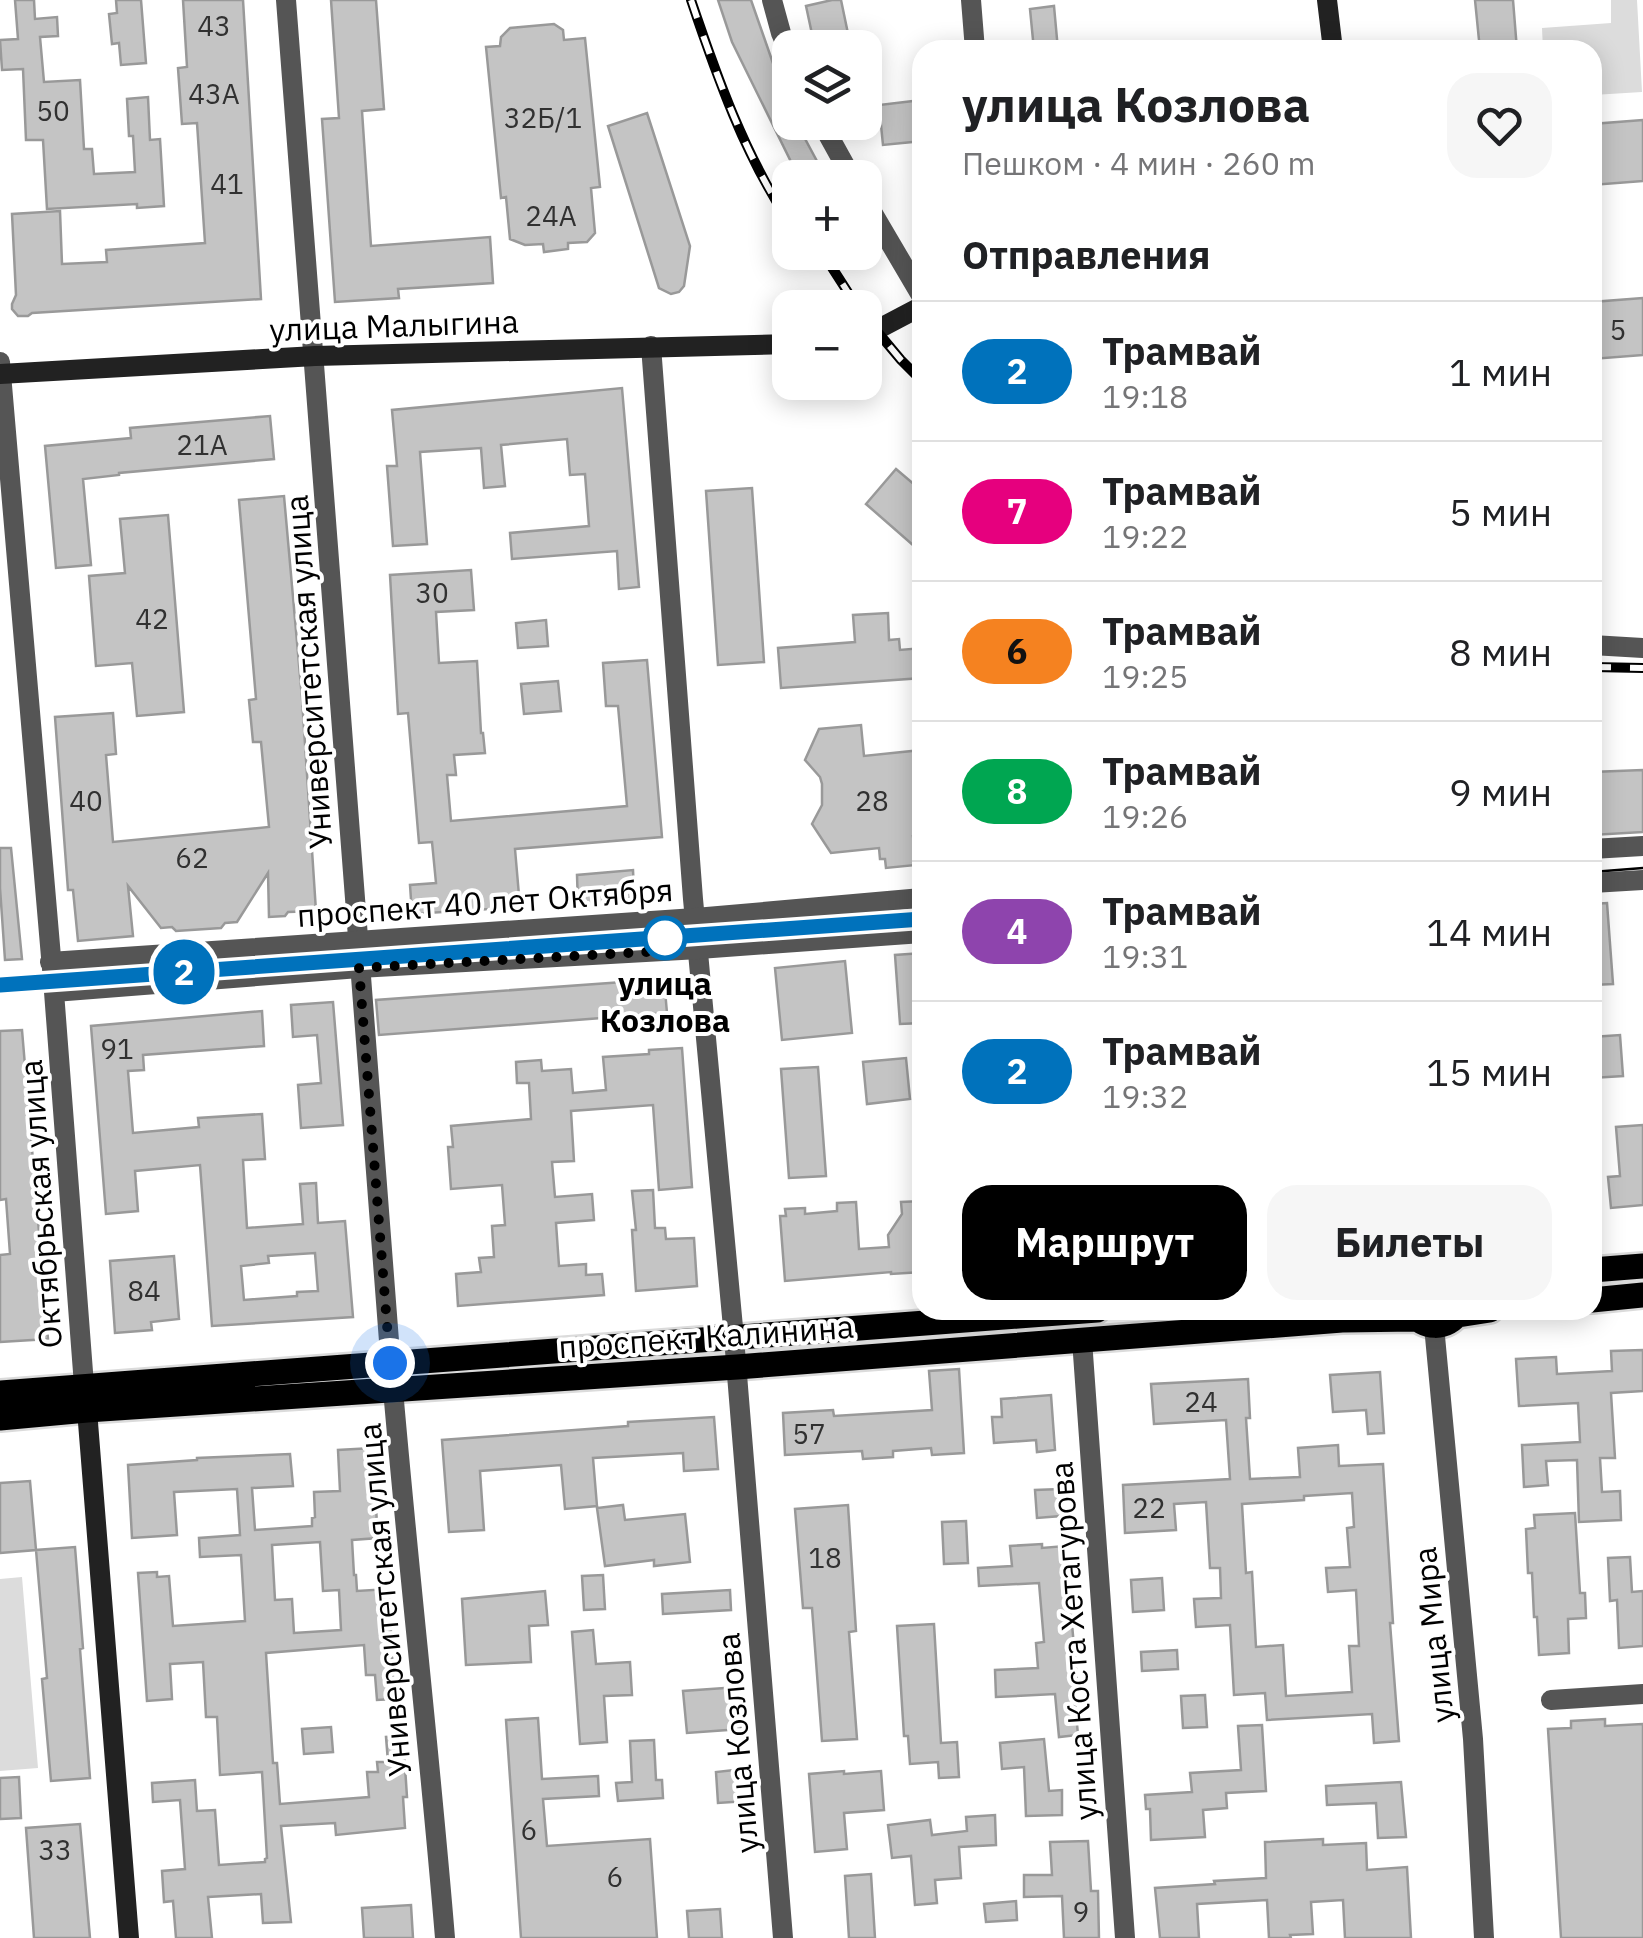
<!DOCTYPE html>
<html lang="ru">
<meta charset="utf-8">
<style>
:root{--surface:#fff;--page:#f6f6f6;--text:#202124;--muted:#757577;--line:#e0e0e0;--accent:#000}
body{margin:0;font-family:"IBM Plex Sans",sans-serif;background:var(--page);color:var(--text);height:100vh;display:flex;flex-direction:column;font-size:38px;white-space:nowrap}
*{box-sizing:border-box;margin:0}
p{font-size:32px;color:var(--muted)}
.icon{flex:none;width:55px;height:55px;fill:none;stroke:currentColor;stroke-width:2;stroke-linecap:round;stroke-linejoin:round}
.map{position:relative;flex:1;overflow:hidden}
.panel{position:absolute;left:912px;top:40px;width:690px;height:1280px;display:flex;flex-direction:column;background:var(--surface);border-radius:30px;box-shadow:0 5px 25px #0003}
.panel>*{flex:none}
.badge{padding:0 20px;border-radius:32px;font-size:35px;line-height:65px}
.tools{position:absolute;left:772px;top:30px;display:grid;gap:20px}
.tools a{display:grid;place-items:center;width:110px;height:110px;border-radius:20px;background:var(--surface);box-shadow:0 5px 25px #0003;font-size:50px}
.you{position:absolute;width:50px;height:50px;margin:-25px;border:8px solid #fff;border-radius:50%;background:#1a73e8;box-shadow:0 0 0 15px #1a73e833}
.map>.badge{position:absolute;translate:-50% -50%;box-shadow:0 0 0 5px #fff}
h2{padding:0 50px;font-size:38px;line-height:90px}
.round{display:grid;place-items:center;flex:none;width:105px;height:105px;border-radius:30px;background:var(--page)}
.headline{display:flex;align-items:center;justify-content:space-between;height:170px;padding:0 50px}
h1{font-size:48px;font-weight:700;line-height:75px}
.primary-button{display:flex;gap:20px;margin-top:auto;padding:20px 50px}
.primary-button a{flex:1;height:115px;border-radius:30px;background:var(--accent);color:#fff;font-size:40px;font-weight:700;line-height:115px;text-align:center}
.primary-button a+a{background:var(--page);color:var(--text)}
ul{padding:0;list-style:none}
li{display:flex;align-items:center;gap:30px;height:140px;padding:0 50px;border-top:2px solid var(--line)}
li div{flex:1}
li b{display:block;font-size:38px}
li em{font-style:normal}
li .badge{min-width:110px;font-weight:700;text-align:center}
.map>svg:first-child{display:block}
.green{fill:#dcdcdc}
.building{fill:#c4c4c4;stroke:#999;stroke-width:2.5;fill-rule:evenodd}
.lines{fill:none;stroke-linecap:round;stroke-linejoin:round}
.primary-casing{stroke:#dbdbdb;stroke-width:30}
.minor{stroke:#555;stroke-width:20}
.tertiary{stroke:#555;stroke-width:20}
.secondary{stroke:#222;stroke-width:20}
.primary{stroke:#000;stroke-width:25}
.tram{stroke:#000;stroke-width:2.5}
.rail-casing{stroke:#000;stroke-width:10}
.rail{stroke:#fff;stroke-width:6;stroke-dasharray:19;stroke-linecap:butt}
.line-casing{stroke:#fff;stroke-width:22}
.line{stroke:#0072bc;stroke-width:15}
.walk{stroke:#000;stroke-width:10;stroke-dasharray:0 18}
.stop-dot{fill:#fff;stroke:#0072bc;stroke-width:5}
.labels{text-anchor:middle;dominant-baseline:central;stroke-width:8;stroke-linejoin:round;paint-order:stroke}
.number-label{font-size:28px;fill:#313131}
.street-label{font-size:32px;fill:#000;stroke:#fff}
.stop-label{font-size:32px;font-weight:bold;fill:#000;stroke:#fff}
</style>
<div class="map">
<svg width="1643" height="1938" viewBox="0 0 1643 1938">
<rect width="100%" height="100%" fill="#fff"/>
<path class="green" d="M1611,0H1637L1642,92L1593,95L1592,50H1543L1542,28L1611,23Z
M22,1577L38,1768L0,1771V1579Z"/>
<path class="building" d="M15,0H34L35,19L57,17L58,36L40,37L44,82L80,80L84,149H92L94,174L135,172L133,136H129L127,99L148,97L150,140L160,139L164,206L137,208V204L47,209L43,140H26L23,69L2,70L0,40L18,39Z
M116,0H141L146,63L121,65L119,43L112,44L109,14L117,13Z
M183,0H243L261,299L32,313L28,316H18L12,309V304L16,295L12,214L60,211L62,264L107,262L106,250L205,243L197,123L182,124L178,68L187,67Z
M331,0H376L384,109L362,111L371,246L490,237L493,283L398,289L399,298L335,302L322,119L339,118Z
M718,0H751L790,112V122H796L826,178H799L732,42Z
M832,0H841L851,48H815L806,6Z
M1475,0H1513L1517,50H1480Z
M1054,6L1058,50H1034L1030,9Z
M554,24L563,30L564,40L585,38L600,187L591,188L595,233L587,242L568,243V249L544,252L543,244L525,245L510,239L506,197L501,198L486,47L500,46L501,37L510,28Z
M922,100V141L883,145L879,105Z
M647,113L690,246L684,286L679,292L671,294L659,288L608,126Z
M1643,120V181L1592,185V124Z
M1643,298V355L1592,359V302Z
M622,388L639,587L619,589L617,551L512,559L510,533L589,526L585,474L570,475L567,439L501,445L505,486L484,488L481,448L420,452L427,544L393,546L387,466H397L392,410Z
M270,416L274,459L119,473V475L83,479L91,565L56,568L45,446L131,438L130,428Z
M896,469L922,491V553L866,504Z
M752,488L764,662L718,665L706,491Z
M284,496L302,698L316,911L288,912L285,916L269,917L268,873L237,922L225,923L221,928L176,931L172,927L161,928L128,886L133,936L78,941L73,890H68L55,717L113,713L116,754L106,755L113,842L269,827L261,742H253L249,700L256,699L239,500Z
M168,515L184,712L137,716L132,663L96,666L89,576L125,573L120,519Z
M471,570L474,610L436,612L439,663L477,661L481,733H483L485,753L454,755L456,775H447L451,821L627,806L618,706H606L603,663L647,660L662,837L515,849L520,907L412,914L410,885L436,883L432,842L419,843L408,713L398,714L390,575Z
M888,613L889,640L899,639L900,650L922,648V678L781,688L778,648L855,642L853,615Z
M546,620L548,646L518,648L516,623Z
M558,681L561,711L524,714L521,684Z
M861,725L864,756L922,750V835L913,836L916,865L886,868L885,859H880L879,848L831,853L812,824L822,805V784L820,777L805,760L819,729Z
M1643,770V832L1592,835V772Z
M0,848H11L22,959L5,960L0,888Z
M633,870L634,892L626,903L578,906L577,875Z
M1607,903L1613,984L1592,985V904Z
M922,953V1023L900,1024L895,955Z
M845,961L852,1033L782,1040L775,968Z
M664,979L667,1013L379,1035L376,1000Z
M333,1002L343,1125L301,1128L298,1085L321,1083L317,1035L293,1037L291,1005Z
M262,1011L264,1046L143,1055L144,1070L128,1071L133,1133L199,1127L198,1118L262,1114L265,1159L243,1160L247,1228L303,1224L300,1184L316,1183L318,1223L345,1221L353,1317L212,1326L200,1165L135,1171L138,1211L106,1214L91,1026ZM315,1253L318,1291L297,1292V1296L244,1300L241,1266L269,1263L268,1256Z
M22,1030L48,1339L0,1342V1255L10,1254L6,1199L0,1200V1031Z
M1620,1035L1623,1076L1592,1078V1037Z
M682,1048L692,1187L659,1190L653,1105L571,1111L574,1161L552,1162L555,1197L592,1194L594,1220L556,1223L559,1266L586,1264V1275L602,1274L604,1295L458,1306L456,1274L481,1272L479,1258L494,1257L492,1226L505,1225L502,1185L451,1189L448,1147H453L451,1126L531,1119L529,1083H517L516,1062L541,1060L542,1071L571,1069L573,1093L606,1090L603,1057L649,1054V1050Z
M906,1058L910,1099L867,1104L863,1062Z
M818,1067L826,1176L789,1178L781,1069Z
M1643,1125V1205L1611,1208L1608,1177L1620,1176L1616,1127Z
M653,1190L655,1228H665L666,1239L694,1238L697,1286L636,1291L632,1230H636L632,1191Z
M922,1201V1272L891,1274V1272L785,1281L780,1216H786L785,1209L805,1208V1214L837,1211V1203L856,1202L859,1249L889,1247L888,1235L902,1214L901,1202Z
M174,1256L179,1319L151,1322L152,1330L115,1333L110,1261Z
M1643,1350V1391L1611,1393L1615,1458H1600L1602,1492L1620,1491L1621,1520L1579,1522L1577,1460L1546,1461L1548,1485L1524,1487L1522,1445L1580,1442L1578,1403L1519,1406L1516,1359L1556,1357L1557,1374L1612,1371L1611,1351Z
M959,1369L964,1453L932,1455L931,1448L893,1451V1457L863,1459L862,1451L785,1455L783,1413L833,1410L834,1416L932,1410L929,1371Z
M1380,1372L1384,1433L1368,1434L1366,1410L1333,1412L1330,1375Z
M1248,1379L1250,1418H1246L1250,1479L1300,1477L1298,1448L1338,1445L1339,1466L1383,1464L1393,1623H1390L1399,1741L1374,1743L1372,1714L1267,1720L1265,1693L1234,1695L1230,1625L1196,1627L1194,1599L1221,1598L1220,1568H1210L1206,1502L1174,1504L1176,1530L1125,1533L1123,1485L1230,1479L1226,1420L1154,1424L1151,1384ZM1352,1493L1354,1527L1347,1528L1350,1567L1326,1568L1328,1592L1356,1590L1359,1646H1349L1352,1692L1286,1696L1283,1645L1256,1647L1252,1572L1246,1573L1242,1504L1304,1500V1496Z
M1051,1395L1055,1450L1037,1452L1036,1440L994,1443L992,1417H1002L1001,1399Z
M714,1417L718,1469L684,1471L683,1453L593,1458L597,1506L565,1509L561,1465L480,1471L484,1530L449,1532L442,1440L628,1426V1422Z
M372,1448L378,1538L352,1540L354,1575H356L357,1591L389,1589L394,1699L377,1700L375,1675H366L364,1645L266,1653L273,1763H277L280,1804L369,1797L367,1772H378L377,1762H388L386,1737L403,1736L407,1797H403L405,1828L336,1835L335,1823L281,1826L291,1922L263,1923L261,1894L208,1897L212,1938H176L173,1901L164,1902L162,1871L185,1869L180,1800L153,1802L152,1783L195,1780L197,1811L215,1810L219,1865L265,1862V1859L267,1858L262,1772L220,1775L217,1717H206L203,1662L170,1664L172,1699L147,1701L138,1573L157,1572V1577L169,1576L173,1626L245,1621L241,1555L200,1557L199,1538L240,1535L237,1489L174,1492L177,1535L132,1538L128,1465L197,1460V1458L290,1454L293,1486L252,1488L255,1530L312,1526V1518L315,1517L314,1492L340,1491L338,1450ZM320,1542L323,1591L339,1590L341,1630L294,1633L292,1599L275,1600L272,1545Z
M30,1481L36,1550L0,1553V1483Z
M1060,1489L1061,1516L1037,1518L1035,1490Z
M623,1505L625,1520L685,1514L690,1562L654,1566V1560L605,1566L597,1508Z
M848,1505L856,1631L849,1632L857,1739L822,1741L812,1608H803L795,1509Z
M1575,1513L1580,1593H1585L1586,1618L1568,1619L1569,1653L1539,1655L1537,1617H1534L1532,1573H1528L1526,1529L1535,1528L1534,1515Z
M966,1521L968,1563L944,1564L942,1522Z
M1042,1544V1548L1065,1546L1078,1691H1074L1078,1735L1059,1737L1055,1694L996,1697L995,1670L1038,1668L1036,1643L1044,1642L1039,1583L979,1586L978,1568L1012,1566L1010,1546Z
M75,1547L83,1648L80,1649L90,1778L51,1781L42,1679L47,1678L36,1550Z
M1630,1557L1632,1592L1643,1591V1646L1619,1648L1617,1600L1610,1601L1608,1558Z
M603,1575L605,1609L584,1610L582,1576Z
M1162,1578L1164,1610L1133,1612L1131,1580Z
M730,1590L731,1610L663,1614L662,1594Z
M545,1591L548,1625L529,1626L531,1662L466,1665L462,1599Z
M934,1624L941,1743L957,1742L959,1777L939,1778L938,1762L910,1764L908,1736H904L897,1626Z
M593,1630L596,1664L630,1662L632,1695L604,1696L607,1742L580,1744L572,1632Z
M1177,1650L1178,1669L1142,1671L1141,1652Z
M738,1687L741,1729L687,1733L683,1691Z
M1205,1695L1207,1727L1183,1728L1181,1696Z
M538,1718L542,1779L598,1776L599,1796L543,1799L547,1846L650,1839L657,1938H521L506,1720Z
M1605,1719V1726L1643,1724V1938H1561L1548,1729L1571,1728V1721Z
M1262,1725L1266,1791L1226,1793L1227,1808L1203,1810L1205,1837L1151,1840L1150,1809H1146L1145,1795L1192,1792L1190,1773L1241,1770L1238,1726Z
M331,1727L333,1752L304,1754L302,1729Z
M1044,1739L1049,1791L1062,1790V1815L1026,1816L1024,1767L1002,1769L1000,1743Z
M654,1740L656,1780H662L663,1798L618,1801L616,1783L632,1782L630,1741Z
M744,1769L747,1801L718,1803L716,1772Z
M844,1771V1774L881,1771L884,1810L844,1813L847,1849L815,1852L809,1774Z
M19,1777L21,1818L0,1819V1778Z
M1401,1782L1406,1837L1378,1838L1376,1803L1327,1805L1326,1786Z
M995,1815L996,1845L959,1847L961,1878L935,1880L937,1903L915,1905L911,1856L892,1858L888,1825L930,1820L932,1835L967,1831L966,1817Z
M80,1824L90,1938H34L26,1828Z
M1323,1839V1845L1366,1843L1367,1870L1407,1867L1411,1938H1345L1343,1900L1311,1902L1313,1934L1290,1935L1291,1938H1269L1267,1900L1197,1904L1199,1938H1160L1155,1888L1215,1884L1214,1881L1266,1878L1265,1842Z
M1088,1841L1091,1891H1098L1099,1938H1064L1062,1896L1024,1897V1875H1052L1050,1842Z
M871,1874L875,1938H849L845,1876Z
M1016,1901L1017,1920L986,1922L984,1904Z
M411,1905L413,1938H364L362,1908Z
M720,1909L722,1938H689L687,1911Z"/>
<g class="lines">
<defs>
<path id="primary" d="M1592,1270L1643,1266
M1592,1300L1643,1295
M1409,1310C1424,1330 1446,1331 1461,1310
M1458,1315L1490,1310
M0,1393L1097,1310
M0,1418L87,1410L737,1367L1342,1320L1416,1319"/>
</defs>
<use href="#primary" class="primary-casing"/>
<path class="minor" d="M286,0C323,451 353,903 390,1354C406,1549 429,1743 445,1938
M971,0L975,50
M651,346L693,899L734,1338L783,1938
M1592,645L1643,648
M1434,1326L1473,1739L1484,1938
M1082,1340L1125,1938
M1551,1700L1643,1694"/>
<path class="tertiary" d="M772,0L781,33L790,54
M821,122L852,178
M865,200L922,297
M0,362L54,992L84,1385
M1592,849L1643,846
M1592,883L1643,880
M50,962L695,918L922,898
M54,992L359,968L699,949L922,933"/>
<path class="secondary" d="M1327,0L1333,50
M865,336L922,306
M0,374L315,356L790,344
M87,1410L129,1938"/>
<use href="#primary" class="primary"/>
<path class="tram" d="M1592,872L1643,868
M0,985L922,919"/>
<defs>
<path id="rail" d="M691,0C717,77 745,156 790,223
M822,252L858,308
M865,317L901,360L922,381
M1592,667L1643,668"/>
</defs>
<use href="#rail" class="rail-casing"/>
<use href="#rail" class="rail"/>
</g>
<g class="lines">
<defs>
<path id="line" d="M0,985L922,919"/>
</defs>
<use href="#line" class="line-casing"/>
<use href="#line" class="line"/>
<path class="walk" d="M390,1363L359,968L680,950L665,938"/>
</g>
<circle class="stop-dot" cx="665" cy="938" r="20"/>
<g class="labels">
<g class="number-label">
<text x="214" y="25">43</text>
<text x="214" y="93">43А</text>
<text x="53" y="110">50</text>
<text x="543" y="117">32Б/1</text>
<text x="227" y="183">41</text>
<text x="551" y="215">24А</text>
<text x="1618" y="329">5</text>
<text x="202" y="444">21А</text>
<text x="432" y="592">30</text>
<text x="152" y="618">42</text>
<text x="86" y="800">40</text>
<text x="872" y="800">28</text>
<text x="192" y="857">62</text>
<text x="117" y="1048">91</text>
<text x="144" y="1290">84</text>
<text x="1201" y="1401">24</text>
<text x="809" y="1433">57</text>
<text x="1149" y="1507">22</text>
<text x="825" y="1557">18</text>
<text x="529" y="1829">6</text>
<text x="55" y="1849">33</text>
<text x="615" y="1876">6</text>
<text x="1081" y="1911">9</text>
</g>
<g class="street-label">
<text transform="translate(394 325) rotate(-2)">улица Малыгина</text>
<text transform="translate(308 672) rotate(-94)">Университетская улица</text>
<text transform="translate(485 902) rotate(-4)">проспект 40 лет Октября</text>
<text transform="translate(40 1204) rotate(-94)">Октябрьская улица</text>
<text transform="translate(706 1336) rotate(-4)">проспект Калинина</text>
<text transform="translate(384 1600) rotate(-95)">Университетская улица</text>
<text transform="translate(1433 1635) rotate(-96)">улица Мира</text>
<text transform="translate(1073 1641) rotate(-94)">улица Коста Хетагурова</text>
<text transform="translate(737 1743) rotate(-95)">улица Козлова</text>
</g>
<g class="stop-label">
<text x="665" y="983">улица<tspan x="665" dy="37">Козлова</tspan></text>
</g>
</g>
</svg>
<div class="tools">
<a><svg class="icon" aria-label="layers" viewBox="0 0 24 24"><path d="M12 4l9 5-9 5-9-5zM3 14l9 5 9-5"/></svg></a>
<a>+</a>
<a>−</a>
</div>
<div class="you" style="left:390px;top:1363px"></div>
<b class="badge" style="left:184px;top:972px;background:#0072bc;color:#fff">2</b>
<section class="panel">
<div class="headline"><div><h1>улица Козлова</h1><p>Пешком · 4 мин · 260 m</p></div><a class="round"><svg class="icon" aria-label="heart" viewBox="0 0 24 24"><path d="M12 20l-8-8c-3-5 5-10 8-4 3-6 11-1 8 4z"/></svg></a></div>
<h2>Отправления</h2>
<ul>
<li><span class="badge" style="background:#0072bc;color:#fff">2</span><div><b>Трамвай</b><p>19:18</p></div><em>1 мин</em></li>
<li><span class="badge" style="background:#e6007e;color:#fff">7</span><div><b>Трамвай</b><p>19:22</p></div><em>5 мин</em></li>
<li><span class="badge" style="background:#f58220;color:#111">6</span><div><b>Трамвай</b><p>19:25</p></div><em>8 мин</em></li>
<li><span class="badge" style="background:#00a651;color:#fff">8</span><div><b>Трамвай</b><p>19:26</p></div><em>9 мин</em></li>
<li><span class="badge" style="background:#8e44ad;color:#fff">4</span><div><b>Трамвай</b><p>19:31</p></div><em>14 мин</em></li>
<li><span class="badge" style="background:#0072bc;color:#fff">2</span><div><b>Трамвай</b><p>19:32</p></div><em>15 мин</em></li>
</ul>
<div class="primary-button"><a>Маршрут</a><a>Билеты</a></div>
</section>
</div>
